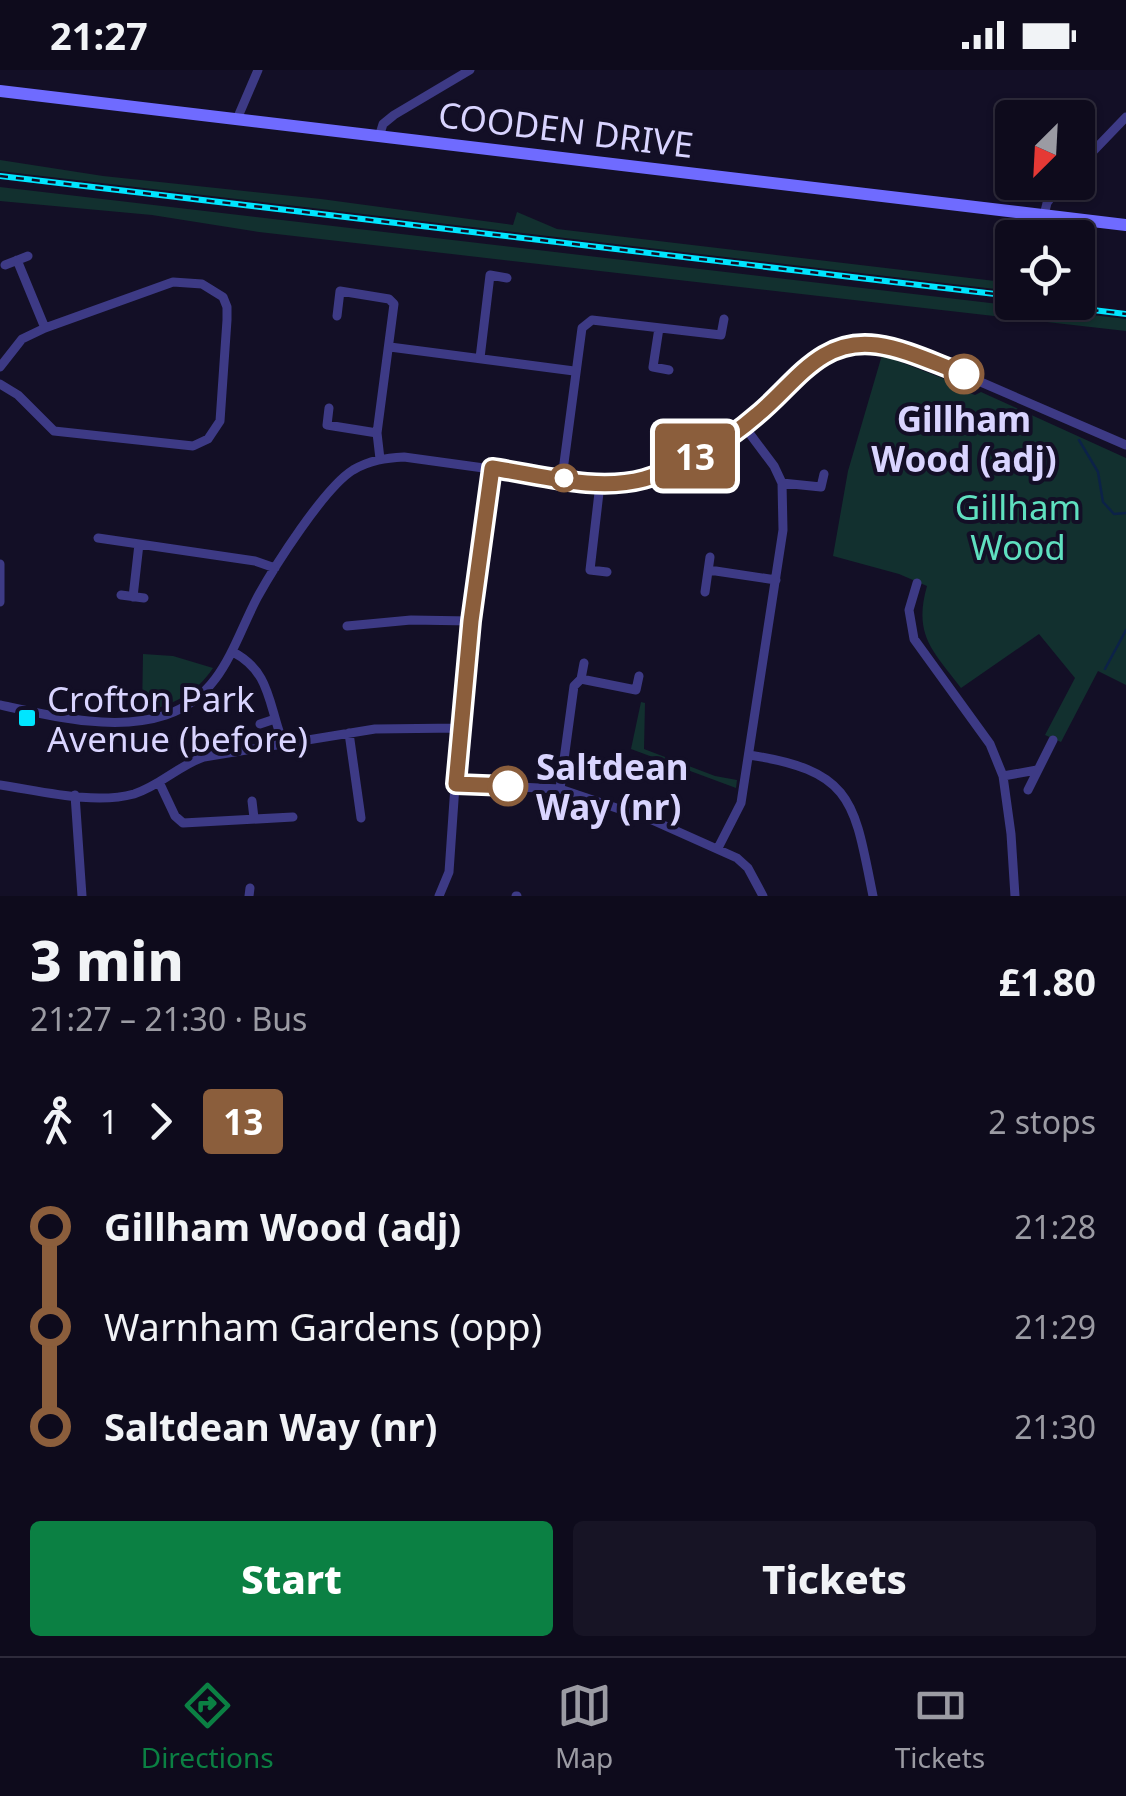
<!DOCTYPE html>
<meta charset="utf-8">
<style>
:root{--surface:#0e0b1c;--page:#171425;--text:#f1f3f6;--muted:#9b9ba3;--line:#2e2b3b;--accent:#0b8043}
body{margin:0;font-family:"Noto Sans",sans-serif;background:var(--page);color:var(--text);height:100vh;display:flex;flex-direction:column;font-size:38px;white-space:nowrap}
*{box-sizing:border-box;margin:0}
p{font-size:32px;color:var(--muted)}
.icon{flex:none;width:55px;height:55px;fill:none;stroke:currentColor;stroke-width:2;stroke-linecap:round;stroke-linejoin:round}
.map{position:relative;height:826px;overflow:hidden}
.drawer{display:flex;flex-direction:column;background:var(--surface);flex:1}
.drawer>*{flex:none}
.badge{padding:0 20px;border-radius:8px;font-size:35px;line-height:65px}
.needle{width:65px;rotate:204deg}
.tools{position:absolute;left:995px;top:30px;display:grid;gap:20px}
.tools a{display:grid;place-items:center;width:100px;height:100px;border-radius:10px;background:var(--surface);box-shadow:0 2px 8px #0004,0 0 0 2px var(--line);font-size:50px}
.map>.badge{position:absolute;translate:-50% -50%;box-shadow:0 0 0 5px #fff}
.legs{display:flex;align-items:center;gap:15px;height:110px;padding:0 30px;font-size:32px}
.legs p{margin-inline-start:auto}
.summary{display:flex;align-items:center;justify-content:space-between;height:170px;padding:0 30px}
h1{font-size:55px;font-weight:800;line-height:75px}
.button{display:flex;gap:20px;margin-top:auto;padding:20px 30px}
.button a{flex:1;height:115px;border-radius:10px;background:var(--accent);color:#fff;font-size:40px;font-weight:800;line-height:115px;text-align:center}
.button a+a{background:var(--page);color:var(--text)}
ul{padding:0 30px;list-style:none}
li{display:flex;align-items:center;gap:35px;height:100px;font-size:38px}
li i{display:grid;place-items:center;width:15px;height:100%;margin:0 12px;background:currentColor}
li i::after{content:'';width:25px;height:25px;margin:-12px;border:8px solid;border-radius:50%;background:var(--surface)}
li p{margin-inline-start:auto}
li:first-child i{background:linear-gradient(#0000 50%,currentColor 0)}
li:last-child i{background:linear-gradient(currentColor 50%,#0000 0)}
.status{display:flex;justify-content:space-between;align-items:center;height:70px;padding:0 50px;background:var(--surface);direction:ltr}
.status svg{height:28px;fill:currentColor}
.tab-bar{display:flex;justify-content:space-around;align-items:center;height:140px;border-top:2px solid var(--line);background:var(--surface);font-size:28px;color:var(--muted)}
.tab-bar a{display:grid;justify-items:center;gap:5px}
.tab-bar .current{color:var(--accent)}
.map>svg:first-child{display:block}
.green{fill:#12302f}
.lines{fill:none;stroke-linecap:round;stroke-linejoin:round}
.stream{stroke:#0c2248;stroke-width:2.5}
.street{stroke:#3d3a85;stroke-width:9}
.secondary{stroke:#6f6bff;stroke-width:12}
.rail-casing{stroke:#00e5ff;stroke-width:6}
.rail{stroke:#130f26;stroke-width:2.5;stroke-dasharray:8;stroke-linecap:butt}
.line-1-casing{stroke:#fff;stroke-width:22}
.line-1{stroke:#8b5e3c;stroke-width:15}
.stop-1-dot{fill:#fff;stroke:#8b5e3c;stroke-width:5}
.poi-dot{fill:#00e5ff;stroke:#130f26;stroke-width:4}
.labels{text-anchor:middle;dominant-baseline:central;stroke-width:8;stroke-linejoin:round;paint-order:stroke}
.street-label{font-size:35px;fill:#d9d4ff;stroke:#130f26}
.stop-label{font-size:35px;font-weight:bold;fill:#d9d4ff;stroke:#130f26}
.park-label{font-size:35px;fill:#5fe0c0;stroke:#130f26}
.poi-label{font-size:35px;fill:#d9d4ff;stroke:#130f26;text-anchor:start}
</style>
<div class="status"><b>21:27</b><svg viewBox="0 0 49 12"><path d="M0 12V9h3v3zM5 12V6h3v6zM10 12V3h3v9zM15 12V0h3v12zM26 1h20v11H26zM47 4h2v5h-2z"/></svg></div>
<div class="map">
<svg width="1126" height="826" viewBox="0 0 1126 826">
<rect width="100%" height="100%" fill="#130f26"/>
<path class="green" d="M0,90L103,106L321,129L513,155L517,142L557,159L1012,213V221L0,101Z
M0,117L1126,249V261L259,162L152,145L0,131Z
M882,285L955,313L959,319L975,325L981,322L1126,388V615L1098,601L1061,672L1045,665L1075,608L1039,564L961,618C933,581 913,565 927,516L899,504L833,486L848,401Z
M143,584L173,586L213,598C196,624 171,636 142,642Z
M641,632L645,633L644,679L715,706L737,710L736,718L631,679Z"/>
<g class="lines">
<path class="stream" d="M1079,370L1098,402L1103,432L1114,444L1126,443
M1105,599L1126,560"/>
<path class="street" d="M237,49L258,0
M379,67L383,54L394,45L470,0
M1078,97L1126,47
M1044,145L1047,133L1062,112
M17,190L45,258
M5,195L28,186
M337,246L340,221L389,229L394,234L377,363L380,389
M659,258L653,297L669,300
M390,277L574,301
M480,288L490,205L507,208
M0,297L22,269L45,258L173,212L202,214L223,227L227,237V250L220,351L208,369L193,376L54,361L18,325L0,314
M329,338L327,355L377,363
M562,408L582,258L592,250L721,265L724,249
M782,413L821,417L824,404
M600,414L590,500L607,502
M98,468L255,491L275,498
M0,494V532
M709,500L776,510
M917,513L909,540L914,569L990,674L1003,706L1011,764L1015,826
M705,522L710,487
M121,525L144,528
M133,527L139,474
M347,556L411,550L471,551
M233,582C267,600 268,627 279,661
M581,609L584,593
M0,635C51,646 115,662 166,645C222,626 233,574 257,528C274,497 324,418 353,400C370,390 386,388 404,387L600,414L647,408L678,395L744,356L809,293L824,283L858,274L893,278L953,300L1126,375
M260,654L275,649
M349,663L361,748
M749,685C854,701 854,732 873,826
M1003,706L1037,700
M159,712L175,746L183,753L293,747
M456,714L560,719L652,750L737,788L748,798L763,826
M0,715C41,721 94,735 134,724C160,716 179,695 204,687L375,659L459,658
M560,719L574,616L581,609L636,620L639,606
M1028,720L1053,670
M75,725L82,826
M252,731L254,748
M718,778L741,733L783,460L782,413L774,396L744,356
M249,826L250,818
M439,826L449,802L459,658L493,398
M516,826H517"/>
<path class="secondary" d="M0,21L1126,155"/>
<defs>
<path id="rail" d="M0,106L1012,226
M1027,232L1126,244"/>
</defs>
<use href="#rail" class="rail-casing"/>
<use href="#rail" class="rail"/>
</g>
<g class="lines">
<defs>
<path id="line-1" d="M508,716L456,714L471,551L492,398C541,405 596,422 644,409C684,398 726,372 757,345C795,314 820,267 877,275C906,279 936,294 964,304"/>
</defs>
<use href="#line-1" class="line-1-casing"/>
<use href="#line-1" class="line-1"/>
</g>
<g class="stop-1-dot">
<circle cx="964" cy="304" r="18"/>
<circle cx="564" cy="408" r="12"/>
<circle cx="508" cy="716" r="18"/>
</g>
<rect class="poi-dot" x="17" y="638" width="20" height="20" rx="5"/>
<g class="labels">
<g class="street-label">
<text transform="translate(566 59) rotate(7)">COODEN DRIVE</text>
</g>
<g class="stop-label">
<text x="964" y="348">Gillham<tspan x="964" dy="40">Wood (adj)</tspan></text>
<text x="536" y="696" text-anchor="start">Saltdean<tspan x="536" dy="40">Way (nr)</tspan></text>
</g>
<g class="park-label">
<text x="1018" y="436">Gillham<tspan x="1018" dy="40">Wood</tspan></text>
</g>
<g class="poi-label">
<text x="47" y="628">Crofton Park<tspan x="47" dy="40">Avenue (before)</tspan></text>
</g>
</g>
</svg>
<div class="tools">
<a><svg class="needle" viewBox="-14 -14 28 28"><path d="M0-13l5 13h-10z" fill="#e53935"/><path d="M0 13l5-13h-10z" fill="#9b9ba3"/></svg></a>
<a><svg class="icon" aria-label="locate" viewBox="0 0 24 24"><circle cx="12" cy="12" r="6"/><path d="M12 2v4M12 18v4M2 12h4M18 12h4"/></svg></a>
</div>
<b class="badge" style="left:695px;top:386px;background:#8b5e3c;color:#fff">13</b>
</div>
<section class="drawer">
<div class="summary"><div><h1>3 min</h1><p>21:27 – 21:30 · Bus</p></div><b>£1.80</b></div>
<div class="legs"><svg class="icon" aria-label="walk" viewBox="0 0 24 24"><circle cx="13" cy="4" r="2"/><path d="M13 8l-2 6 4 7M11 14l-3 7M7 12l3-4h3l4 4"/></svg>1<svg class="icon" aria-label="forward" viewBox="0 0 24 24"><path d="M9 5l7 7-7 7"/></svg><b class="badge" style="background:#8b5e3c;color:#fff">13</b><p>2 stops</p></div>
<ul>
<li><i style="color:#8b5e3c"></i><b>Gillham Wood (adj)</b><p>21:28</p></li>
<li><i style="color:#8b5e3c"></i><span>Warnham Gardens (opp)</span><p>21:29</p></li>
<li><i style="color:#8b5e3c"></i><b>Saltdean Way (nr)</b><p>21:30</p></li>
</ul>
<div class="button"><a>Start</a><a>Tickets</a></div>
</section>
<nav class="tab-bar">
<a class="current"><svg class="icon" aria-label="directions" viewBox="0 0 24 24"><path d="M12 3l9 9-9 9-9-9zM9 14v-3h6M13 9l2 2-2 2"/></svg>Directions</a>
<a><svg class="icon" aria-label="map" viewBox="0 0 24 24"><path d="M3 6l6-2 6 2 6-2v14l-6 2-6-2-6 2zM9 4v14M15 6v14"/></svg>Map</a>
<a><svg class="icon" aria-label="tickets" viewBox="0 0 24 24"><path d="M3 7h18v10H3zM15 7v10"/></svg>Tickets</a>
</nav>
